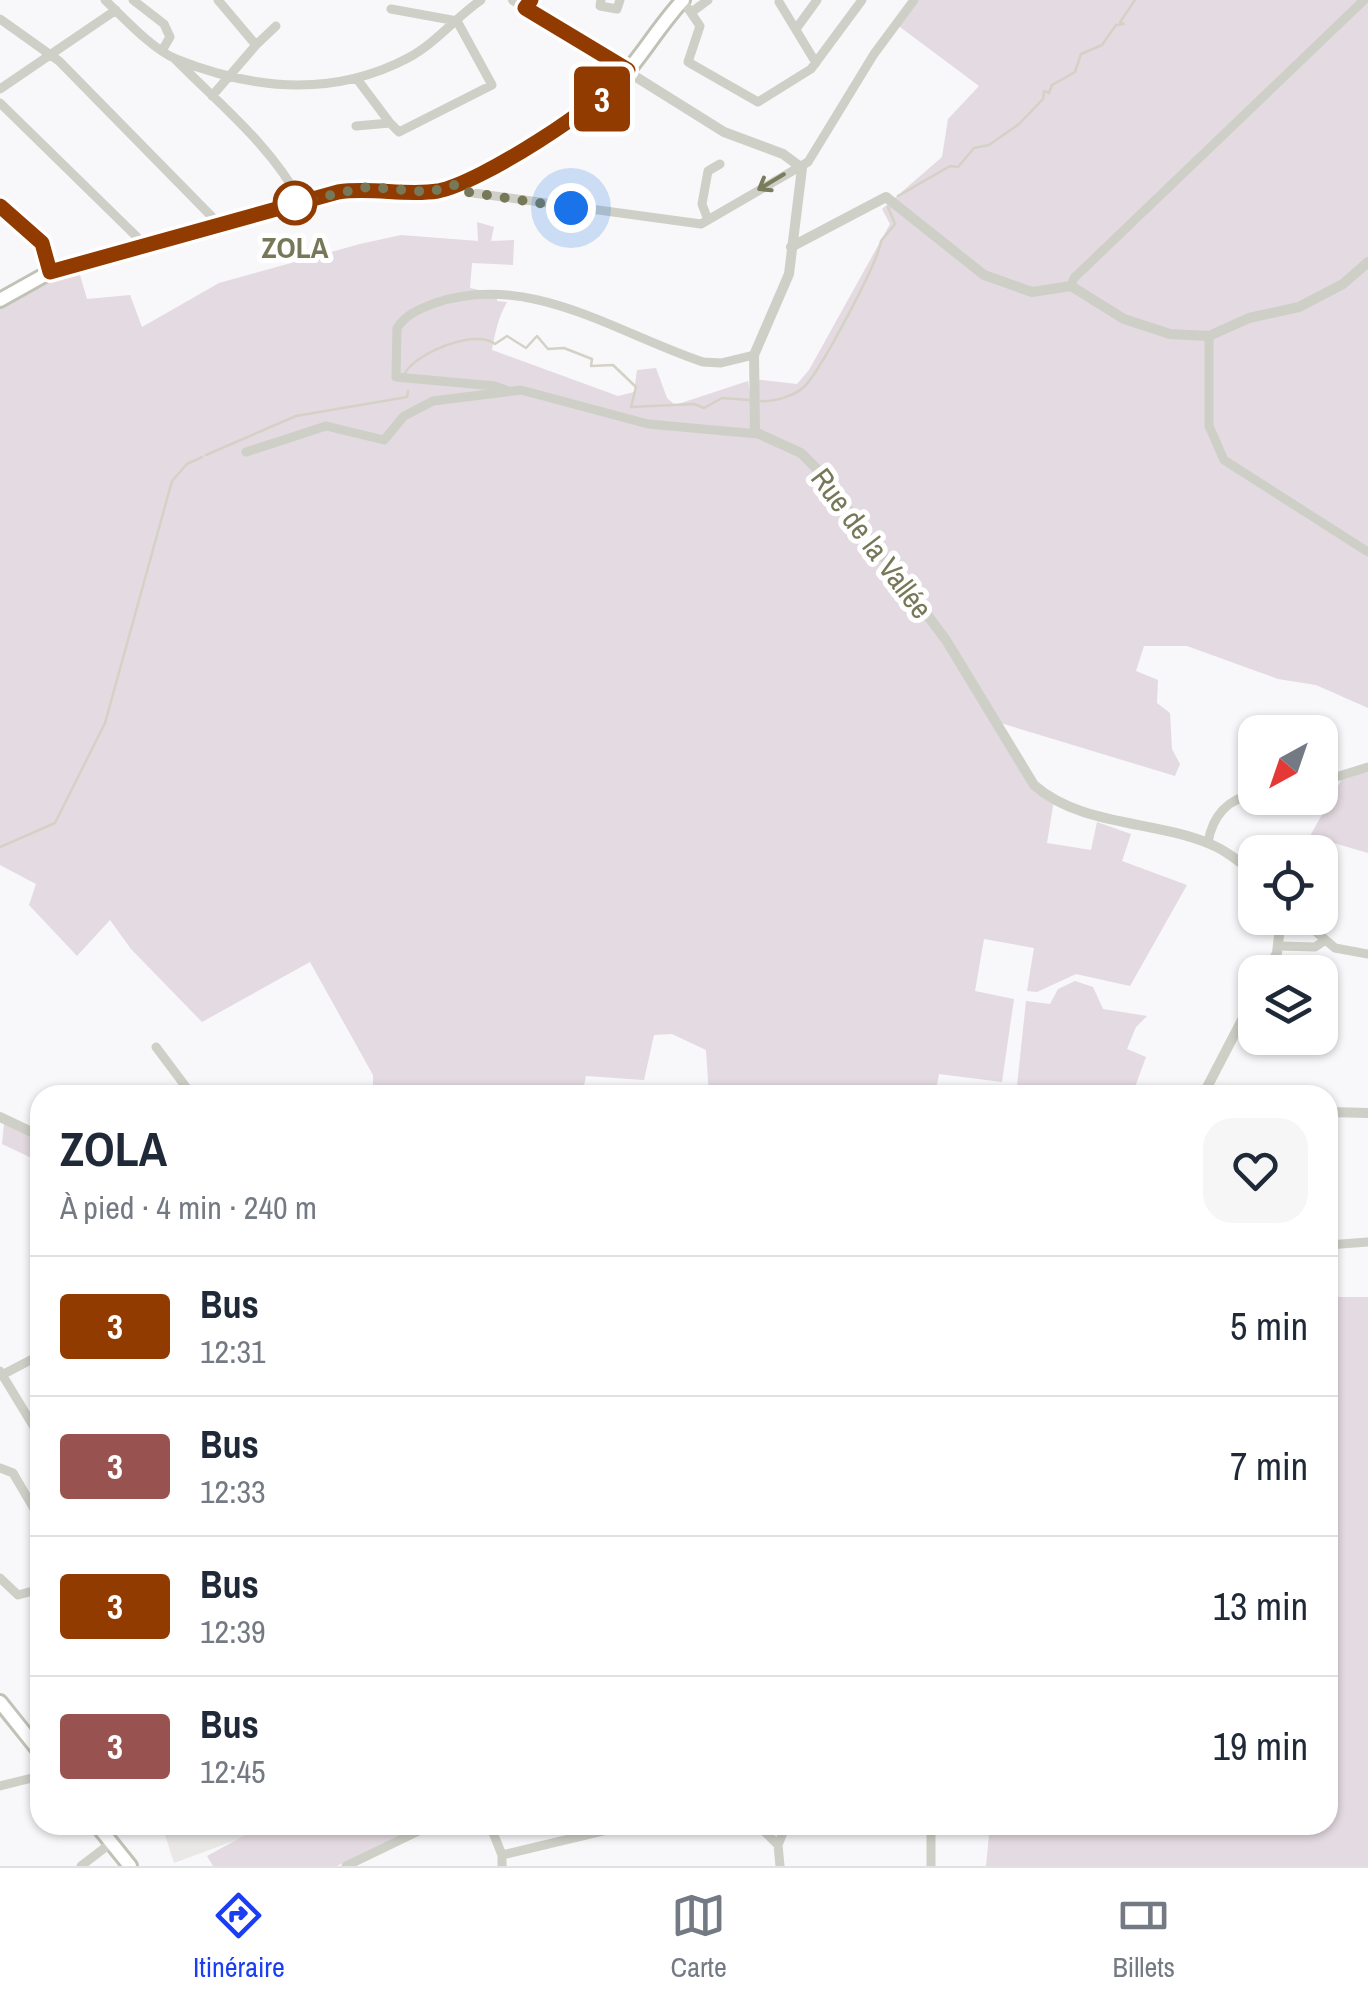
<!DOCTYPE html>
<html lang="fr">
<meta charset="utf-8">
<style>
:root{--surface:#fff;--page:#f6f6f7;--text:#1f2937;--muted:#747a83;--line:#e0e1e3;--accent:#1c3ef3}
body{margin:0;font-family:"Archivo Narrow",sans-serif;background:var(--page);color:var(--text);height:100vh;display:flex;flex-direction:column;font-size:38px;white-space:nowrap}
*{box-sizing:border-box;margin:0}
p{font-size:32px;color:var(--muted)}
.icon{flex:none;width:55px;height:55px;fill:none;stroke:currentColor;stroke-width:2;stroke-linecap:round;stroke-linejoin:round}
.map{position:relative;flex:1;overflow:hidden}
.panel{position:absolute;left:30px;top:1085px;width:1308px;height:750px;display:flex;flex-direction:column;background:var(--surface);border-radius:30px;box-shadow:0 2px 8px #0004}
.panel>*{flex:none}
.badge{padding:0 20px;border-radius:8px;font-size:35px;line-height:65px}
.needle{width:65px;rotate:220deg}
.buttons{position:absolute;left:1238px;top:715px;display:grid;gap:20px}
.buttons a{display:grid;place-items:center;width:100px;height:100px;border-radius:20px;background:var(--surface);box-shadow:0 2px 8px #0004;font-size:50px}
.you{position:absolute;width:50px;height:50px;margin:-25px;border:8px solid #fff;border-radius:50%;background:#1a73e8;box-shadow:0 0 0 15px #1a73e833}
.map>.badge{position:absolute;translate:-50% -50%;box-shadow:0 0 0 5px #fff}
.round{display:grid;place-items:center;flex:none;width:105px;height:105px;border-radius:30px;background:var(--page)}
.overview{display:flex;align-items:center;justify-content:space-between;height:170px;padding:0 30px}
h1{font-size:48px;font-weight:700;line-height:75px}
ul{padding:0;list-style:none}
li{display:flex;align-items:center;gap:30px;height:140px;padding:0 30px;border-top:2px solid var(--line)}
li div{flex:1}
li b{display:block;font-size:38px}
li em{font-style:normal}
li .badge{min-width:110px;font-weight:700;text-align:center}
.menu{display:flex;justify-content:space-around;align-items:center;height:140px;border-top:2px solid var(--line);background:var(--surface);font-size:28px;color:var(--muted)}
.menu a{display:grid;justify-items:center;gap:5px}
.menu .active{color:var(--accent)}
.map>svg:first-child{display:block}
.built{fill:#e9e8e7}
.green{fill:#e4dae1}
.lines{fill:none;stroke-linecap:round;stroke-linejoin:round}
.stream{stroke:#d4d2c6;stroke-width:2.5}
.secondary-casing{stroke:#c1c2b6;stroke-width:18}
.minor{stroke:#cecfc6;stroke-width:9}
.tertiary{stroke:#cecfc6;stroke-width:10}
.secondary{stroke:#fff;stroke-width:12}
.oneway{stroke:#7a7c5e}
.line-casing{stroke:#fff;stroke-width:22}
.line{stroke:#913b01;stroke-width:15}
.walk{stroke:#767858;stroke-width:10;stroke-dasharray:0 18}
.stop-dot{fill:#fff;stroke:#913b01;stroke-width:5}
.labels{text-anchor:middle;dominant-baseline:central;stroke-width:10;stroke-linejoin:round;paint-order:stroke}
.stop-label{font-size:30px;font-weight:bold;fill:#767858;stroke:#fff}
.street-label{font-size:30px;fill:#767858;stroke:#fff}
</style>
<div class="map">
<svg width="1368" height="1866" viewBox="0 0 1368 1866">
<rect width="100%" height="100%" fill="#f8f7f9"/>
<path class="built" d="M162,1825H241L247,1836L174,1863Z"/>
<path class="green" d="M914,0H1368V708L1316,685L1278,679L1187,646H1144L1136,671L1158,680L1157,703L1170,713L1172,749L1180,764L1175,776L997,722L1034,785L1054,800L1047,843L1091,850L1097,822L1131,834L1122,861L1187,885L1130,986L1076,974L1037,992L1027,991L1034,948L984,939L975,991L1014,999L1002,1082L939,1074L935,1095H709L706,1050L672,1034L654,1035L644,1080L586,1076L582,1095H373V1075L310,962L202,1022L131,949L110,920L77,956L29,905L36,884L0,865V300L77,265L87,299L130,295L142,327L219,283L360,244L401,235L478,241L477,222L494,227L491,241L514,240L513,265L472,263L470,288L497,294V301L507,302C498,318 495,333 492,350L618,396L634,392L637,370L656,368L667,398L675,405L748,381L753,410V379L797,384L809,370L890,224L882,209L942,157L948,119L979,86L896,24Z
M1368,767V853L1310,836L1343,777Z
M1075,981L1093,987L1103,1009L1147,1016L1136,1027L1127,1049L1146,1057L1132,1095H1016L1026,1001L1050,1004L1058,989Z
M4,1124L40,1140V1162L2,1144Z
M1328,1297H1368V1866H986L990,1825H1328Z
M263,1825H421L337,1866H213L207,1856Z"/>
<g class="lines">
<path class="stream" d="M898,196L950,166L958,167L974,148L989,145L1019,124L1043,99L1044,91L1049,93L1052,85L1075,72L1081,54L1102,45L1116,25L1124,24L1120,22L1135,0
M405,373C416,353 476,328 495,344L507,336L526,348L537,336L548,349L564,348L592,359L591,366L613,365L636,387L631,407L694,404L704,408L722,398L749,400
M761,401C774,402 795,396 805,386C821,369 878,263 881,241L895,224L888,207
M206,455L296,416L407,397L408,391
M0,847L55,823L105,723L172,481L187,464L202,457"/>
<defs>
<path id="secondary" d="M0,300L50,272L325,195C367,185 402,198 439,190C476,183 584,118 611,90C638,63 657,28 683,0
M0,1702L40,1752
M97,1825L130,1866"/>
</defs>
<use href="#secondary" class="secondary-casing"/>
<path class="minor" d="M105,0C124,18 152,49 176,59C253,90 332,98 408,58C436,43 455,18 481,0
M133,0L164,24L170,37L163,49
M601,0L600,6L617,9L620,0
M683,1L700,26L688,62L758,102L811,69L862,0
M779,2L816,63
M693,11L708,0
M0,19L59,61L221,226
M796,29L817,0
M256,45L276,26
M174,58C218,103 271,145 301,202
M357,79L390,123
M0,89L116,10
M212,96L256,45L218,0
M0,103L137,237L142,248
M356,126L390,123L399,132L492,85L457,21L391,9
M458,184L473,193L701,224L808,162L874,54L914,0
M0,206L42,243L50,272
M708,220L702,204L708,171L720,164
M1071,286L1074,278L1364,0
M1209,336V426L1224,460L1368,552
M508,391L495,386L396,377L397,328C406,314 420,309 435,303C529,271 616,333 703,362L721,363L754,355
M246,452L326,426L384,440L404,416L433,401L521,390L648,424L758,434
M1320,782L1368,767
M1208,843C1212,816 1228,798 1255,794
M1300,918L1335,948L1368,954
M1279,946L1315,947L1324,941
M156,1047L192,1095
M1328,1245L1368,1242
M0,1371L40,1437
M0,1376L40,1355
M0,1468L13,1473L40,1519
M0,1578L18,1595L40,1589
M0,1786L40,1776
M490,1825L502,1855V1866
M743,1825L764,1831L778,1845
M502,1855L628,1825
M81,1866L111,1843
M346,1866L431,1825
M780,1866L778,1845L786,1825
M931,1866V1825"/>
<path class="tertiary" d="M513,0L724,132L783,154L802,168L789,274L754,355L755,432L801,453L819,471L946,640L1034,785C1082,827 1154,820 1210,844C1227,851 1241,863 1255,874
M791,247L886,197L984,275L1032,292L1071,286L1124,319L1170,334L1209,336L1249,318L1299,307L1343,284L1368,262
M1267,972L1277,953L1281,918
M1203,1095L1255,995
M1328,1112L1368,1113
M0,1117L40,1136"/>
<use href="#secondary" class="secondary"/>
</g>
<defs><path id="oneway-shaft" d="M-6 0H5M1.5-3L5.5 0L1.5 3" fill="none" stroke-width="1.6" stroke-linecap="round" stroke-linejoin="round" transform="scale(2.5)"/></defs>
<use class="oneway" href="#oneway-shaft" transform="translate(771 182) rotate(149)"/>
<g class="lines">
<defs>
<path id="line" d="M0,206L42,243L50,272L338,192C371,187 406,196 438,191C480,183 602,105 628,70L525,8L531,0"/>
</defs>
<use href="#line" class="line-casing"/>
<use href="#line" class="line"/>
<path class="walk" d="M295,203L367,187L430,192L458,184L468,192L571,208"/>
</g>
<circle class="stop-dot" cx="295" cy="203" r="20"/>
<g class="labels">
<g class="stop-label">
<text x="295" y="247">ZOLA</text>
</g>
<g class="street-label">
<text transform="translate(872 543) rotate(53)">Rue de la Vallée</text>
</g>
</g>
</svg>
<div class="buttons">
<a><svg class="needle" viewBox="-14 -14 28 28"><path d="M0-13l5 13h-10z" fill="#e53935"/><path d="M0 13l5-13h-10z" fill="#747a83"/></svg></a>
<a><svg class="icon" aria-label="locate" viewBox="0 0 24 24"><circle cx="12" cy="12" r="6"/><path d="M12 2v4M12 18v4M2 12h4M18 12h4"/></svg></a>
<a><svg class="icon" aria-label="layers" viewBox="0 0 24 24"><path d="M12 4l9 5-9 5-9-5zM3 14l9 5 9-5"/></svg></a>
</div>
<div class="you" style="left:571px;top:208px"></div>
<b class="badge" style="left:602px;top:99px;background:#913b01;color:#fff">3</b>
<section class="panel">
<div class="overview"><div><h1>ZOLA</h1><p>À pied · 4 min · 240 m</p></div><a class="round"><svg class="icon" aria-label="heart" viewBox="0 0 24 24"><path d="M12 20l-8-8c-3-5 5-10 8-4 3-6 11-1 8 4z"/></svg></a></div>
<ul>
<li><span class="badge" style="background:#913b01;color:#fff">3</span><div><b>Bus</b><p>12:31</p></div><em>5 min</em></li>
<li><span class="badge" style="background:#985350;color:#fff">3</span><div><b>Bus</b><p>12:33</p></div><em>7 min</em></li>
<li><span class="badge" style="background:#913b01;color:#fff">3</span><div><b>Bus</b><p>12:39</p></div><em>13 min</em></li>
<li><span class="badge" style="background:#985350;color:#fff">3</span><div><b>Bus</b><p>12:45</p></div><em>19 min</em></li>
</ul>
</section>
</div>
<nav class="menu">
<a class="active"><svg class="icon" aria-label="directions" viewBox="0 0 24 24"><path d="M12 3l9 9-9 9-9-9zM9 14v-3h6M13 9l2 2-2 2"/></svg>Itinéraire</a>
<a><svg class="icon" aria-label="map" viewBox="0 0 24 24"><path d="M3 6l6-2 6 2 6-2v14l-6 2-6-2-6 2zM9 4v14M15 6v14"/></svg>Carte</a>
<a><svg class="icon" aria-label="tickets" viewBox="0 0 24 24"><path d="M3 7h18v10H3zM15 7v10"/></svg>Billets</a>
</nav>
